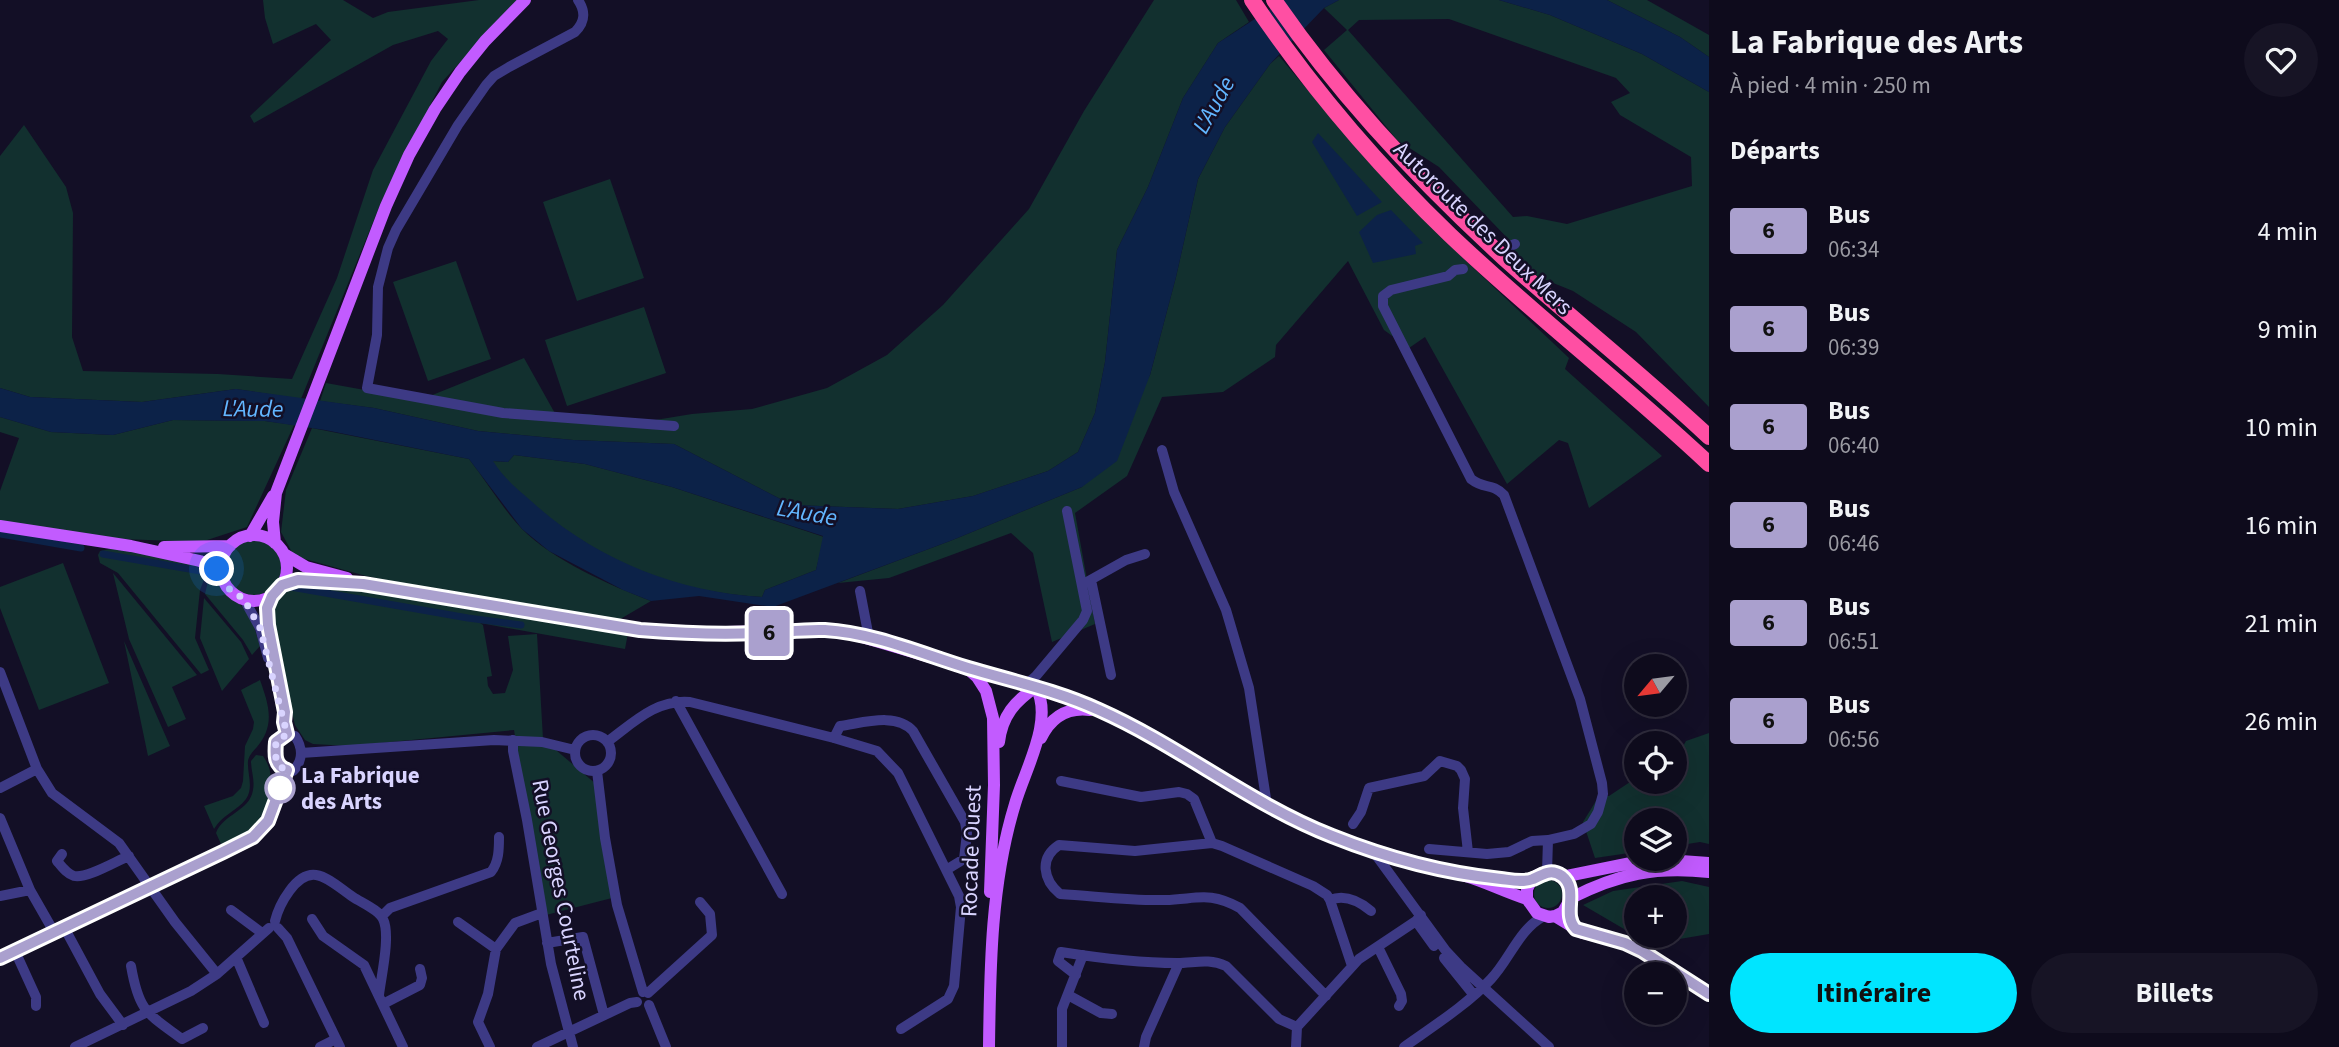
<!DOCTYPE html>
<html lang="fr">
<meta charset="utf-8">
<style>
:root{--surface:#0e0b1c;--page:#171425;--text:#f1f3f6;--muted:#9b9ba3;--line:#2e2b3b;--accent:#00e5ff}
body{margin:0;font-family:"Source Sans 3",sans-serif;background:var(--page);color:var(--text);height:100vh;display:flex;flex-direction:column;font-size:26px;white-space:nowrap}
*{box-sizing:border-box;margin:0}
p{font-size:23px;color:var(--muted)}
.icon{flex:none;width:38px;height:38px;fill:none;stroke:currentColor;stroke-width:2;stroke-linecap:round;stroke-linejoin:round}
.map{position:relative;flex:1;overflow:hidden}
.panel{display:flex;flex-direction:column;background:var(--surface);width:630px}
.panel>*{flex:none}
.badge{padding:0 14px;border-radius:5px;font-size:24px;line-height:46px}
.needle{width:46px;rotate:241deg}
.tools{position:absolute;left:1624px;top:654px;display:grid;gap:14px}
.tools a{display:grid;place-items:center;width:63px;height:63px;border-radius:50%;background:var(--surface);box-shadow:0 7px 28px #0002,0 0 0 2px var(--line);font-size:35px}
.you{position:absolute;width:35px;height:35px;margin:-18px;border:5px solid #fff;border-radius:50%;background:#1a73e8;box-shadow:0 0 0 10px #1a73e833}
.map>.badge{position:absolute;translate:-50% -50%;box-shadow:0 0 0 4px #fff}
h2{padding:0 21px;font-size:26px;line-height:63px}
.round{display:grid;place-items:center;flex:none;width:74px;height:74px;border-radius:37px;background:var(--page)}
.head{display:flex;align-items:center;justify-content:space-between;height:119px;padding:0 21px}
h1{font-size:33px;font-weight:700;line-height:52px}
.cta{display:flex;gap:14px;margin-top:auto;padding:14px 21px}
.cta a{flex:1;height:80px;border-radius:42px;background:var(--accent);color:#111;font-size:28px;font-weight:700;line-height:80px;text-align:center}
.cta a+a{background:var(--page);color:var(--text)}
ul{padding:0;list-style:none}
li{display:flex;align-items:center;gap:21px;height:98px;padding:0 21px}
li div{flex:1}
li b{display:block;font-size:26px}
li em{font-style:normal}
li .badge{min-width:77px;font-weight:700;text-align:center}
main{display:flex;flex:1;min-height:0}
.map>svg:first-child{display:block}
.green{fill:#12302f;fill-rule:evenodd}
.water{fill:#0c2248;fill-rule:evenodd}
.lines{fill:none;stroke-linecap:round;stroke-linejoin:round}
.canal{stroke:#0c2248;stroke-width:7}
.minor{stroke:#3d3a85;stroke-width:10}
.major{stroke:#c25bff;stroke-width:12}
.highway{stroke:#ff4fa3;stroke-width:16}
.line-casing{stroke:#fff;stroke-width:16}
.line{stroke:#aaa0ce;stroke-width:10}
.walk{stroke:#d9d4ff;stroke-width:7;stroke-dasharray:0 12.6}
.stop-dot{fill:#fff;stroke:#aaa0ce;stroke-width:3.5}
.labels{text-anchor:middle;dominant-baseline:central;stroke-width:5;stroke-linejoin:round;paint-order:stroke}
.street-label{font-size:23px;fill:#d9d4ff;stroke:#130f26}
.stop-label{font-size:23px;font-weight:bold;fill:#d9d4ff;stroke:#130f26;text-anchor:start}
.water-label{font-size:24px;font-style:italic;fill:#62b6ff;stroke:#130f26}
</style>
<main>
<div class="map">
<svg width="1709" height="1047" viewBox="0 0 1709 1047">
<rect width="100%" height="100%" fill="#130f26"/>
<path class="green" d="M263,0H343L373,18L388,12L479,0H517L442,82L382,200L301,399L236,389L142,402L30,397L0,388V156L24,125L66,187L73,213L72,337L83,371L218,374L292,379L337,278L373,170L431,61L448,39L438,31L393,45L254,123L250,116L331,40L316,24L273,44L265,18Z
M1154,0H1236L1249,22L1218,43L1183,98L1148,187L1117,250L1105,362L1095,413L1078,452L1048,471L973,496L898,509L792,505L674,444L573,440L478,431L374,408L320,401L326,383L420,400L524,358L557,417L589,414L643,422L692,414L752,409L827,388L887,355L943,305L1029,209L1084,111Z
M1339,0H1499L1550,15L1642,54L1709,92V407L1636,332L1573,291L1531,274L1509,253L1517,248L1439,167L1397,140L1324,50L1347,30L1324,8ZM1449,19L1616,78L1630,93L1611,102L1620,115L1691,157L1692,186L1567,224L1527,216L1513,217L1348,30L1359,20Z
M1607,0H1647L1709,35V57L1680,37Z
M1279,56L1371,165L1464,259L1569,358L1565,369L1662,456L1589,508L1568,443L1559,440L1507,484L1425,337L1409,348L1384,330L1348,261L1276,345L1275,357L1223,392L1162,397L1127,476L1075,513L1095,624L1052,642L1033,553L1011,533L889,578L838,583L950,541L1082,487L1150,375L1176,277L1198,179L1225,127L1270,64Z
M610,179L644,278L577,301L543,202Z
M456,261L491,359L428,381L393,282Z
M644,307L666,373L567,406L545,340Z
M0,417L51,432L113,435L173,420L265,421L294,425L247,527L201,542L122,539L0,521V491L19,438L0,432Z
M312,428L469,459C487,482 502,508 522,529C551,559 611,586 651,601L617,621L439,591L366,576L294,556L281,532L286,490Z
M514,455L585,464L672,487L824,537L816,570L765,590L762,597C727,595 679,587 647,574C596,554 522,506 492,461L508,462Z
M226 567a28 28 0 1 1 56 0a28 28 0 1 1-56 0Z
M115,548L188,563L203,568L205,577L200,590L195,638L209,670L201,674L118,573L100,563L98,555L100,551Z
M63,563L109,683L39,710L0,608V587Z
M212,572C223,594 231,593 245,610C253,619 256,634 260,646L252,655L243,640L205,594L210,573Z
M113,573L197,675L172,687L186,719L168,727L129,639Z
M312,581L628,633L625,649L480,623L483,625L492,676L487,677L488,686L493,694L505,693L513,670L508,636L537,634L543,739L603,790L612,898L546,915L514,730L349,746L313,744L305,740L295,725L279,661L272,630L275,598L283,591Z
M204,598L241,642L249,659L222,691L200,638Z
M124,641L170,746L148,756Z
M260,680C268,703 275,722 260,743C256,749 249,754 248,761C247,773 254,788 246,799C237,811 222,815 214,829L204,806L233,796L241,788L243,781L245,746L253,729L254,722L241,690Z
M1709,733V844L1700,842L1675,846V821H1636V852L1595,858L1583,822L1599,796H1609L1636,778V782H1675V754L1681,750L1686,741Z
M256,755L263,756C272,769 272,779 269,794C268,800 268,806 266,811C261,828 237,840 221,844L216,833C223,814 250,811 253,790C255,780 251,771 251,761Z
M1534 894a14 14 0 1 1 28 0a14 14 0 1 1-28 0Z
M1682,881L1709,887V934L1650,944L1637,936H1675V898H1636V936L1583,905L1613,891Z"/>
<path class="water" d="M1284,0H1339L1324,8L1270,64L1225,127L1198,179L1176,277L1150,375L1117,461L1082,487L950,541L773,607L699,596L651,601L623,590L549,551L522,529L469,459L325,430L265,421L173,420L113,435L51,432L0,417V388L30,397L142,402L236,389L374,408L478,431L573,440L674,444L792,505L898,509L973,496L1048,471L1078,452L1095,413L1105,362L1117,250L1148,187L1183,98L1218,43ZM514,455L585,464L672,487L823,536L816,570L765,590L762,597C676,592 593,558 530,500C516,488 503,477 493,461L508,462Z
M1499,0H1607L1680,37L1709,57V92L1642,54L1550,15Z
M1318,133L1382,202L1357,216L1312,142Z
M1391,210L1423,243L1415,246L1416,254L1373,263L1359,232L1377,215Z"/>
<g class="lines">
<path class="canal" d="M0,534L81,548
M103,554L201,571
M291,587L468,618L521,625"/>
<path class="minor" d="M578,0C586,12 585,22 575,32L509,67L494,76L486,85L458,125L396,230L388,248L378,287L377,335L367,388L503,413L674,426
M1510,246L1515,244
M1463,269L1455,270L1448,276L1391,290L1383,296V306L1471,479C1485,490 1491,482 1504,495L1580,699L1602,783L1603,794L1598,812L1591,824L1574,834L1548,840L1547,872
M1162,450L1174,492L1226,610L1249,688L1267,805
M1091,580L1111,675
M1085,583L1126,560L1145,554
M860,591L869,638
M272,596C261,626 279,679 286,712L284,722L287,735
M244,599L260,628L268,658
M0,672L37,769L52,793L119,843L175,922L217,974
M1029,682L1036,676L1083,620L1087,611L1067,511
M676,701L782,894
M287,735L295,736C303,748 303,761 293,771L284,770L276,762V742Z
M575 753a18 18 0 1 1 36 0a18 18 0 1 1-36 0Z
M834,738L840,726C863,723 896,712 913,731L965,822L967,833L964,859L946,870
M513,740V751L527,820L551,964L573,1047
M607,742C633,723 656,699 690,702L834,738L877,751L898,773L959,896L961,907L954,986L948,999L901,1029
M301,753L494,740L542,742L575,750
M597,771L605,838L617,905L643,992
M1061,781L1141,797L1179,792L1187,794L1194,799L1212,843
M0,788L37,769
M0,818L30,890L54,932
M1353,824L1361,812L1369,788L1424,776L1440,761L1457,766L1461,770L1465,779L1463,808L1468,852
M1429,849L1487,854L1509,852L1532,841L1548,840
M1373,851L1446,951L1461,967L1549,1047
M62,854L57,861C62,867 67,874 74,876C87,879 116,861 129,856
M0,896L30,890
M1330,900C1345,894 1359,901 1371,911
M231,910L262,933
M382,916L390,908L491,872C499,862 499,849 499,837
M312,919L323,936L364,965L403,1047
M275,921C279,905 296,872 316,875C329,877 342,890 353,897C362,903 379,910 383,919C391,935 381,977 379,995
M1416,921L1434,946
M458,922L496,949
M64,927L100,994L123,1025
M278,928L287,938L340,1047
M547,943L583,937L604,1015
M1378,947L1401,994L1402,1001L1399,1006
M15,951L36,997V1006
M236,957L264,1023
M0,958L253,837C280,813 273,799 287,770
M1444,958L1473,994
M131,966C139,1012 147,1013 182,1039L203,1028
M1076,975L1058,961L1061,952C1099,958 1139,963 1177,963C1195,963 1208,958 1226,966L1279,1019L1297,1027
M648,993L712,935L710,914L700,902
M1068,995L1101,1013L1112,1014
M1326,996L1240,908C1209,891 1198,899 1165,900C1131,901 1095,896 1060,894C1043,880 1039,858 1059,845L1135,851L1212,843L1222,846L1313,886L1327,895L1330,900L1352,966
M383,1004L420,985L422,978L420,969
M649,1005L666,1047
M1297,1027L1359,959L1416,921L1421,915
M75,1047L191,991L217,974L269,928
M320,1047L336,1039
M490,1047L478,1022L488,994L496,949L515,923L542,913
M537,1047L630,1003L637,1002
M1062,1047V1009L1083,955
M1144,1047L1146,1037L1179,963
M1296,1047L1297,1027
M1404,1047C1432,1027 1468,1004 1491,979C1510,959 1519,929 1544,916"/>
<path class="major" d="M0,526L131,546L200,561L222,571
M221 568a33 33 0 1 1 66 0a33 33 0 1 1-66 0Z
M250,536L273,496
M275,543L273,522L276,493L386,206L409,155L435,109L460,72L485,41L525,0
M164,547L230,546
M284,554L306,567L347,578
M282,585L304,579L363,584L640,630L678,633L825,630L852,634L1076,700C1156,734 1227,787 1305,824C1357,849 1407,860 1462,875C1484,881 1505,892 1527,899
M968,669L977,677L986,691L993,718L994,785L990,892
M1041,738C1051,717 1067,707 1090,710
M999,742C1002,716 1015,701 1036,687
M1562,877L1631,863L1681,861L1709,863
M1483,878C1495,879 1509,881 1522,880C1531,880 1534,876 1542,873C1560,868 1570,883 1571,898L1563,912L1555,916
M1532,879L1527,889V899L1537,913L1549,917L1555,916L1583,933L1625,943L1642,951L1709,994
M1571,898C1618,874 1656,866 1709,872
M989,1047C990,966 991,882 1015,804C1025,769 1054,721 1036,687"/>
<path class="highway" d="M1252,0C1309,85 1376,164 1450,235C1534,315 1625,385 1709,464
M1274,0C1339,95 1419,180 1504,258C1572,319 1643,375 1709,437"/>
</g>
<g class="lines">
<defs>
<path id="line" d="M0,958L223,852L253,837L268,821L287,770C274,766 275,754 276,742L287,734L284,722L285,712L268,625L267,608L272,596L282,585L298,580L363,584L640,630C679,633 717,635 756,633C779,633 802,629 825,630C874,633 922,654 968,668C1012,681 1058,691 1099,710C1180,746 1250,804 1332,836C1387,858 1443,873 1501,879C1510,880 1524,883 1533,879C1543,875 1550,868 1562,876C1580,890 1561,914 1576,929L1625,943L1642,951L1709,994"/>
</defs>
<use href="#line" class="line-casing"/>
<use href="#line" class="line"/>
<path class="walk" d="M217,569L222,571L228,588L244,599L260,628L287,734L276,742C275,754 274,766 287,770L279,794L280,788"/>
</g>
<circle class="stop-dot" cx="280" cy="788" r="14"/>
<g class="labels">
<g class="street-label">
<text transform="translate(1483 228) rotate(44)">Autoroute des Deux Mers</text>
<text transform="translate(971 851) rotate(-88)">Rocade Ouest</text>
<text transform="translate(561 890) rotate(79)">Rue Georges Courteline</text>
</g>
<g class="stop-label">
<text x="301" y="775">La Fabrique<tspan x="301" dy="26">des Arts</tspan></text>
</g>
<g class="water-label">
<text transform="translate(1214 105) rotate(-61)">L'Aude</text>
<text transform="translate(253 409) rotate(1)">L'Aude</text>
<text transform="translate(807 513) rotate(10)">L'Aude</text>
</g>
</g>
</svg>
<div class="tools">
<a><svg class="needle" viewBox="-14 -14 28 28"><path d="M0-13l5 13h-10z" fill="#e53935"/><path d="M0 13l5-13h-10z" fill="#9b9ba3"/></svg></a>
<a><svg class="icon" aria-label="locate" viewBox="0 0 24 24"><circle cx="12" cy="12" r="6"/><path d="M12 2v4M12 18v4M2 12h4M18 12h4"/></svg></a>
<a><svg class="icon" aria-label="layers" viewBox="0 0 24 24"><path d="M12 4l9 5-9 5-9-5zM3 14l9 5 9-5"/></svg></a>
<a>+</a>
<a>−</a>
</div>
<div class="you" style="left:217px;top:569px"></div>
<b class="badge" style="left:769px;top:633px;background:#aaa0ce;color:#111">6</b>
</div>
<section class="panel">
<div class="head"><div><h1>La Fabrique des Arts</h1><p>À pied · 4 min · 250 m</p></div><a class="round"><svg class="icon" aria-label="heart" viewBox="0 0 24 24"><path d="M12 20l-8-8c-3-5 5-10 8-4 3-6 11-1 8 4z"/></svg></a></div>
<h2>Départs</h2>
<ul>
<li><span class="badge" style="background:#aaa0ce;color:#111">6</span><div><b>Bus</b><p>06:34</p></div><em>4 min</em></li>
<li><span class="badge" style="background:#aaa0ce;color:#111">6</span><div><b>Bus</b><p>06:39</p></div><em>9 min</em></li>
<li><span class="badge" style="background:#aaa0ce;color:#111">6</span><div><b>Bus</b><p>06:40</p></div><em>10 min</em></li>
<li><span class="badge" style="background:#aaa0ce;color:#111">6</span><div><b>Bus</b><p>06:46</p></div><em>16 min</em></li>
<li><span class="badge" style="background:#aaa0ce;color:#111">6</span><div><b>Bus</b><p>06:51</p></div><em>21 min</em></li>
<li><span class="badge" style="background:#aaa0ce;color:#111">6</span><div><b>Bus</b><p>06:56</p></div><em>26 min</em></li>
</ul>
<div class="cta"><a>Itinéraire</a><a>Billets</a></div>
</section>
</main>
